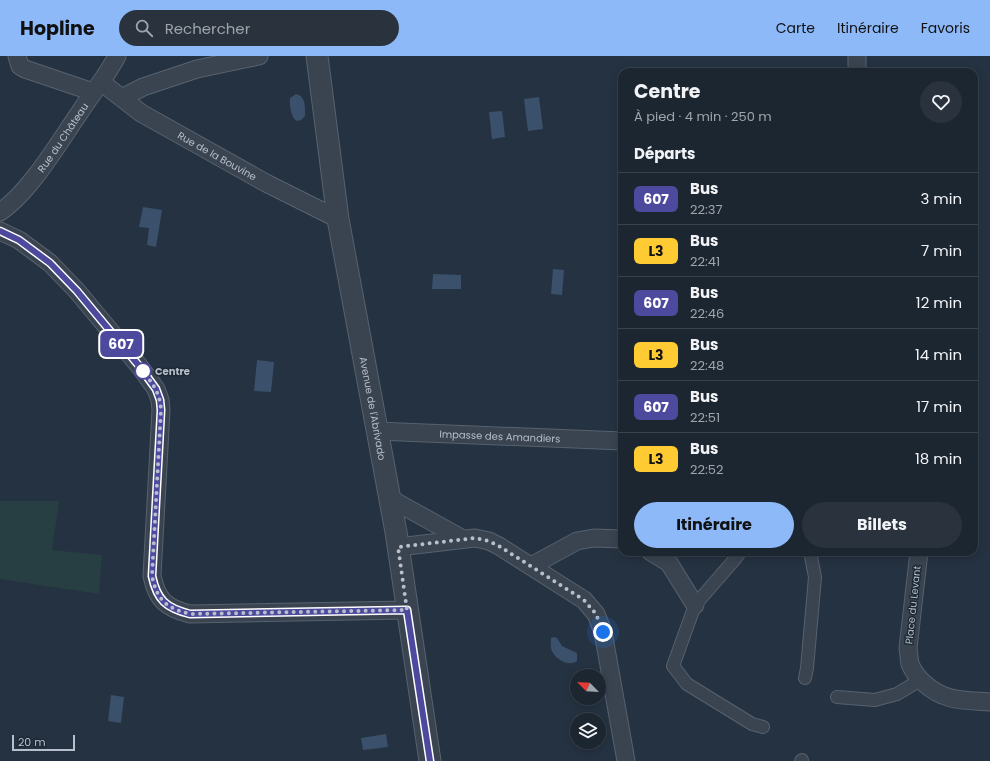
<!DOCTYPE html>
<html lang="fr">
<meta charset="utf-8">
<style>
:root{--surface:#1c2631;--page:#29323d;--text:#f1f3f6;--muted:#a0a5ab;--line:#3a434d;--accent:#8db9f9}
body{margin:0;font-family:Poppins,sans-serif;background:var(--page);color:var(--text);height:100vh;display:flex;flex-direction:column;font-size:15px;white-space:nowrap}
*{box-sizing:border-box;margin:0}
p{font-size:13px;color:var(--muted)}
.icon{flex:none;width:22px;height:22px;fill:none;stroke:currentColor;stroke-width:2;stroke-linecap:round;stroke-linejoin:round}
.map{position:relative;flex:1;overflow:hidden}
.side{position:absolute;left:618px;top:12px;width:360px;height:488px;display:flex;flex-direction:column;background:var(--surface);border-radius:12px;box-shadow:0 2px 10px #0003,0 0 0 1px var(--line)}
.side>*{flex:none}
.badge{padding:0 8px;border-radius:6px;font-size:14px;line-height:26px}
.needle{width:26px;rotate:294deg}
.controls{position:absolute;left:570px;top:613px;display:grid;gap:8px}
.controls a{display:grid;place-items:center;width:36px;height:36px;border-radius:50%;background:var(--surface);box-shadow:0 2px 10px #0003,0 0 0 1px var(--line);font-size:20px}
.scale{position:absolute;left:12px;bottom:10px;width:63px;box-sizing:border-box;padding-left:4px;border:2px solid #b6bfcb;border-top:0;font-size:11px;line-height:14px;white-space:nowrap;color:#b6bfcb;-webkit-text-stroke:3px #1e2936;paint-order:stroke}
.you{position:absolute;width:20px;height:20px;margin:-10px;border:3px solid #fff;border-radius:50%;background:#1a73e8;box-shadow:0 0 0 6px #1a73e833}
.map>.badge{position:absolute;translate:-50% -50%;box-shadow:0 0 0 2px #fff}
h2{padding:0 16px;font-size:15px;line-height:36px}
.round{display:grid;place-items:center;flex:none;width:42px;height:42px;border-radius:21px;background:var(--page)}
.headline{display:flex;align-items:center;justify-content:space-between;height:68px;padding:0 16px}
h1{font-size:19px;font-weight:700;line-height:30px}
.cta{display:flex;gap:8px;margin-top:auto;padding:8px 16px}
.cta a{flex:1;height:46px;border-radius:24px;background:var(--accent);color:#111;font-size:16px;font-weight:700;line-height:46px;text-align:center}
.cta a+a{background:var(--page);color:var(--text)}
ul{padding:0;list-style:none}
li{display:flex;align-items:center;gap:12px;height:52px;padding:0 16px;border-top:1px solid var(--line)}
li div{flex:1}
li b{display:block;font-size:15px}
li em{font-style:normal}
li .badge{min-width:44px;font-weight:700;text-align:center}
header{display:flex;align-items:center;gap:24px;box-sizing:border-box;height:56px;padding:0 20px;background:var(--accent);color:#111}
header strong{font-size:19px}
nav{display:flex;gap:22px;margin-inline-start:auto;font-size:14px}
.search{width:280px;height:36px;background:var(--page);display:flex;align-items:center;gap:10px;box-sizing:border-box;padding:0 14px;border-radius:22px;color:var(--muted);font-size:15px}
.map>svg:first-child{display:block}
.green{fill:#273f42}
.water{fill:#3b506a}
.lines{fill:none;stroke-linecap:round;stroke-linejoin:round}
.pedestrian-casing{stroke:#57626e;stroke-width:14}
.minor-casing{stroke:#57626e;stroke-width:19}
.tertiary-casing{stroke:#57626e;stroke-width:23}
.pedestrian{stroke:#3a4451;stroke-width:12}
.minor{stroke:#3a4451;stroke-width:17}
.tertiary{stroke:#3a4451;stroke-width:21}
.line-casing{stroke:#fff;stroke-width:9}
.line{stroke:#4d499d;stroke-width:6}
.walk{stroke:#b6bfcb;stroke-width:4;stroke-dasharray:0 7.2}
.stop-dot{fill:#fff;stroke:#4d499d;stroke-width:2}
.labels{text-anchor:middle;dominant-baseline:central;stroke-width:3;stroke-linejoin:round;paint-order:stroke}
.street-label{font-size:10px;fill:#b6bfcb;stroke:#1e2936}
.stop-label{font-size:10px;font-weight:bold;fill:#b6bfcb;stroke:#1e2936;text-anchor:start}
</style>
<header>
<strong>Hopline</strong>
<div class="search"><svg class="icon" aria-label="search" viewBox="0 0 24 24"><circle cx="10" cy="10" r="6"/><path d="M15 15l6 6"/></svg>Rechercher</div>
<nav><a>Carte</a><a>Itinéraire</a><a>Favoris</a></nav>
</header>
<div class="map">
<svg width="990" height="705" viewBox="0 0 990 705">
<rect width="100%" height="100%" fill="#253241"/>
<path class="green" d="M0,445H59L52,494L102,499L99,538L0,523Z"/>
<path class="water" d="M296,38C306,40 305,51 305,60C293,75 289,51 290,42Z
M539,41L543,73L528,75L524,43Z
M502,55L505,81L492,83L489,56Z
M143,151L162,154L156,191L147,189L149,172L139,171Z
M553,213L564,214L562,239L551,238Z
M433,218L461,219V233H432Z
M257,304L274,306L271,336L254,335Z
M554,581L557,582L562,590L577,597V605C569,611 556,604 552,595C550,591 551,587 551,582Z
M111,639L124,641L121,667L108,665Z
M386,678L388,691L363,694L361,682Z"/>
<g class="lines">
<defs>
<path id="pedestrian" d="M740,496L735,503L695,549L673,610L687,628L752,668L763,671
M805,622L807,612L815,521L810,496
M837,641L875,644L897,638L920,624
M801,705L802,704"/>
<g id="minor">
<path d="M17,0L20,10L25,13L93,36"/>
<path d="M857,16V0"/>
<path id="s1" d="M101,26L141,57L266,127L338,163"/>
<path d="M122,42L143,31L197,13L259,0"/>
<path id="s2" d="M0,156C30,136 59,86 80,56C92,37 107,20 117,0"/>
<path d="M0,175L19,184L50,207L77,235L140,311L156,333L160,344L161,354L152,520C157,544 166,552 190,558L407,554"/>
<path id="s3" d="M377,375L622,385"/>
<path d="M389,442L463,483"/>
<path d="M398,491L475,482L489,485L499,490L584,544L596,558L603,576L626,705"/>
<path d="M651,496L669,507L695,549"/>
<path d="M919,496L908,592C909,597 909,603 910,608C913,615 919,623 925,628C945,646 965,644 990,646"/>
<path d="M531,510L577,485L594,482L622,483"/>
</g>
<g id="tertiary">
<path id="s4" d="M317,0L338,163L396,476L430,705"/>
</g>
</defs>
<use href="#pedestrian" class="pedestrian-casing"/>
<use href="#minor" class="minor-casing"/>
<use href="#tertiary" class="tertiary-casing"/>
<use href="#pedestrian" class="pedestrian"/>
<use href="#minor" class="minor"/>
<use href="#tertiary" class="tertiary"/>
</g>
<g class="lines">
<defs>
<path id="line" d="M0,175L19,184L50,207L77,235L140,311L156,333L160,344L161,354L152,520C157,544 166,552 190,558L407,554L430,705"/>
</defs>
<use href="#line" class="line-casing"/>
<use href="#line" class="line"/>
<path class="walk" d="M143,315L140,311C151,326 160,335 161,354L152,520C157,544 166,552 190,558L407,554L398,491L475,482L489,485L499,490L584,544L596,558L603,576"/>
</g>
<circle class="stop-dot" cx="143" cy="315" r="8"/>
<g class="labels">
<g class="street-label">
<text stroke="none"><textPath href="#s2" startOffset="98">Rue du Château</textPath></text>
<text stroke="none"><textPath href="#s1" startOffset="138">Rue de la Bouvine</textPath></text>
<text stroke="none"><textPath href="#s4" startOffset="357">Avenue de l'Abrivado</textPath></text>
<text stroke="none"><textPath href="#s3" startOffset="123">Impasse des Amandiers</textPath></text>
<text transform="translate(913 549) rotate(-84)">Place du Levant</text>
</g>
<g class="stop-label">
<text x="155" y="315">Centre</text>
</g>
</g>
</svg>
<div class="controls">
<a><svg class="needle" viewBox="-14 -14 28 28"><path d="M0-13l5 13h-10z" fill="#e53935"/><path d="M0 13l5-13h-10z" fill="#a0a5ab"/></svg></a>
<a><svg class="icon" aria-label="layers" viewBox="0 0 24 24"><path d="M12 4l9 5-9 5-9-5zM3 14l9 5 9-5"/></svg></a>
</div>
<div class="scale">20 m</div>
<div class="you" style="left:603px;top:576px"></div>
<b class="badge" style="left:121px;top:288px;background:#4d499d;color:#fff">607</b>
<section class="side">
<div class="headline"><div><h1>Centre</h1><p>À pied · 4 min · 250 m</p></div><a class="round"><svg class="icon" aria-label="heart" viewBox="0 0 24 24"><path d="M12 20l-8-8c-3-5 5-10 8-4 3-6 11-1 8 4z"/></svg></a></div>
<h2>Départs</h2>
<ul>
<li><span class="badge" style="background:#4d499d;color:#fff">607</span><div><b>Bus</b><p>22:37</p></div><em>3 min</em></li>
<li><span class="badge" style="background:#fecb32;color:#111">L3</span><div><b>Bus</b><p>22:41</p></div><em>7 min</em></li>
<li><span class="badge" style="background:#4d499d;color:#fff">607</span><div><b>Bus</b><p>22:46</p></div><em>12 min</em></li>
<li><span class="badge" style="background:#fecb32;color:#111">L3</span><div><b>Bus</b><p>22:48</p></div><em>14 min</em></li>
<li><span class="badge" style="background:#4d499d;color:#fff">607</span><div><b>Bus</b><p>22:51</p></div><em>17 min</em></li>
<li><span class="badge" style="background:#fecb32;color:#111">L3</span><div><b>Bus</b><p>22:52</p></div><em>18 min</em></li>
</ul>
<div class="cta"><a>Itinéraire</a><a>Billets</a></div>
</section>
</div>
